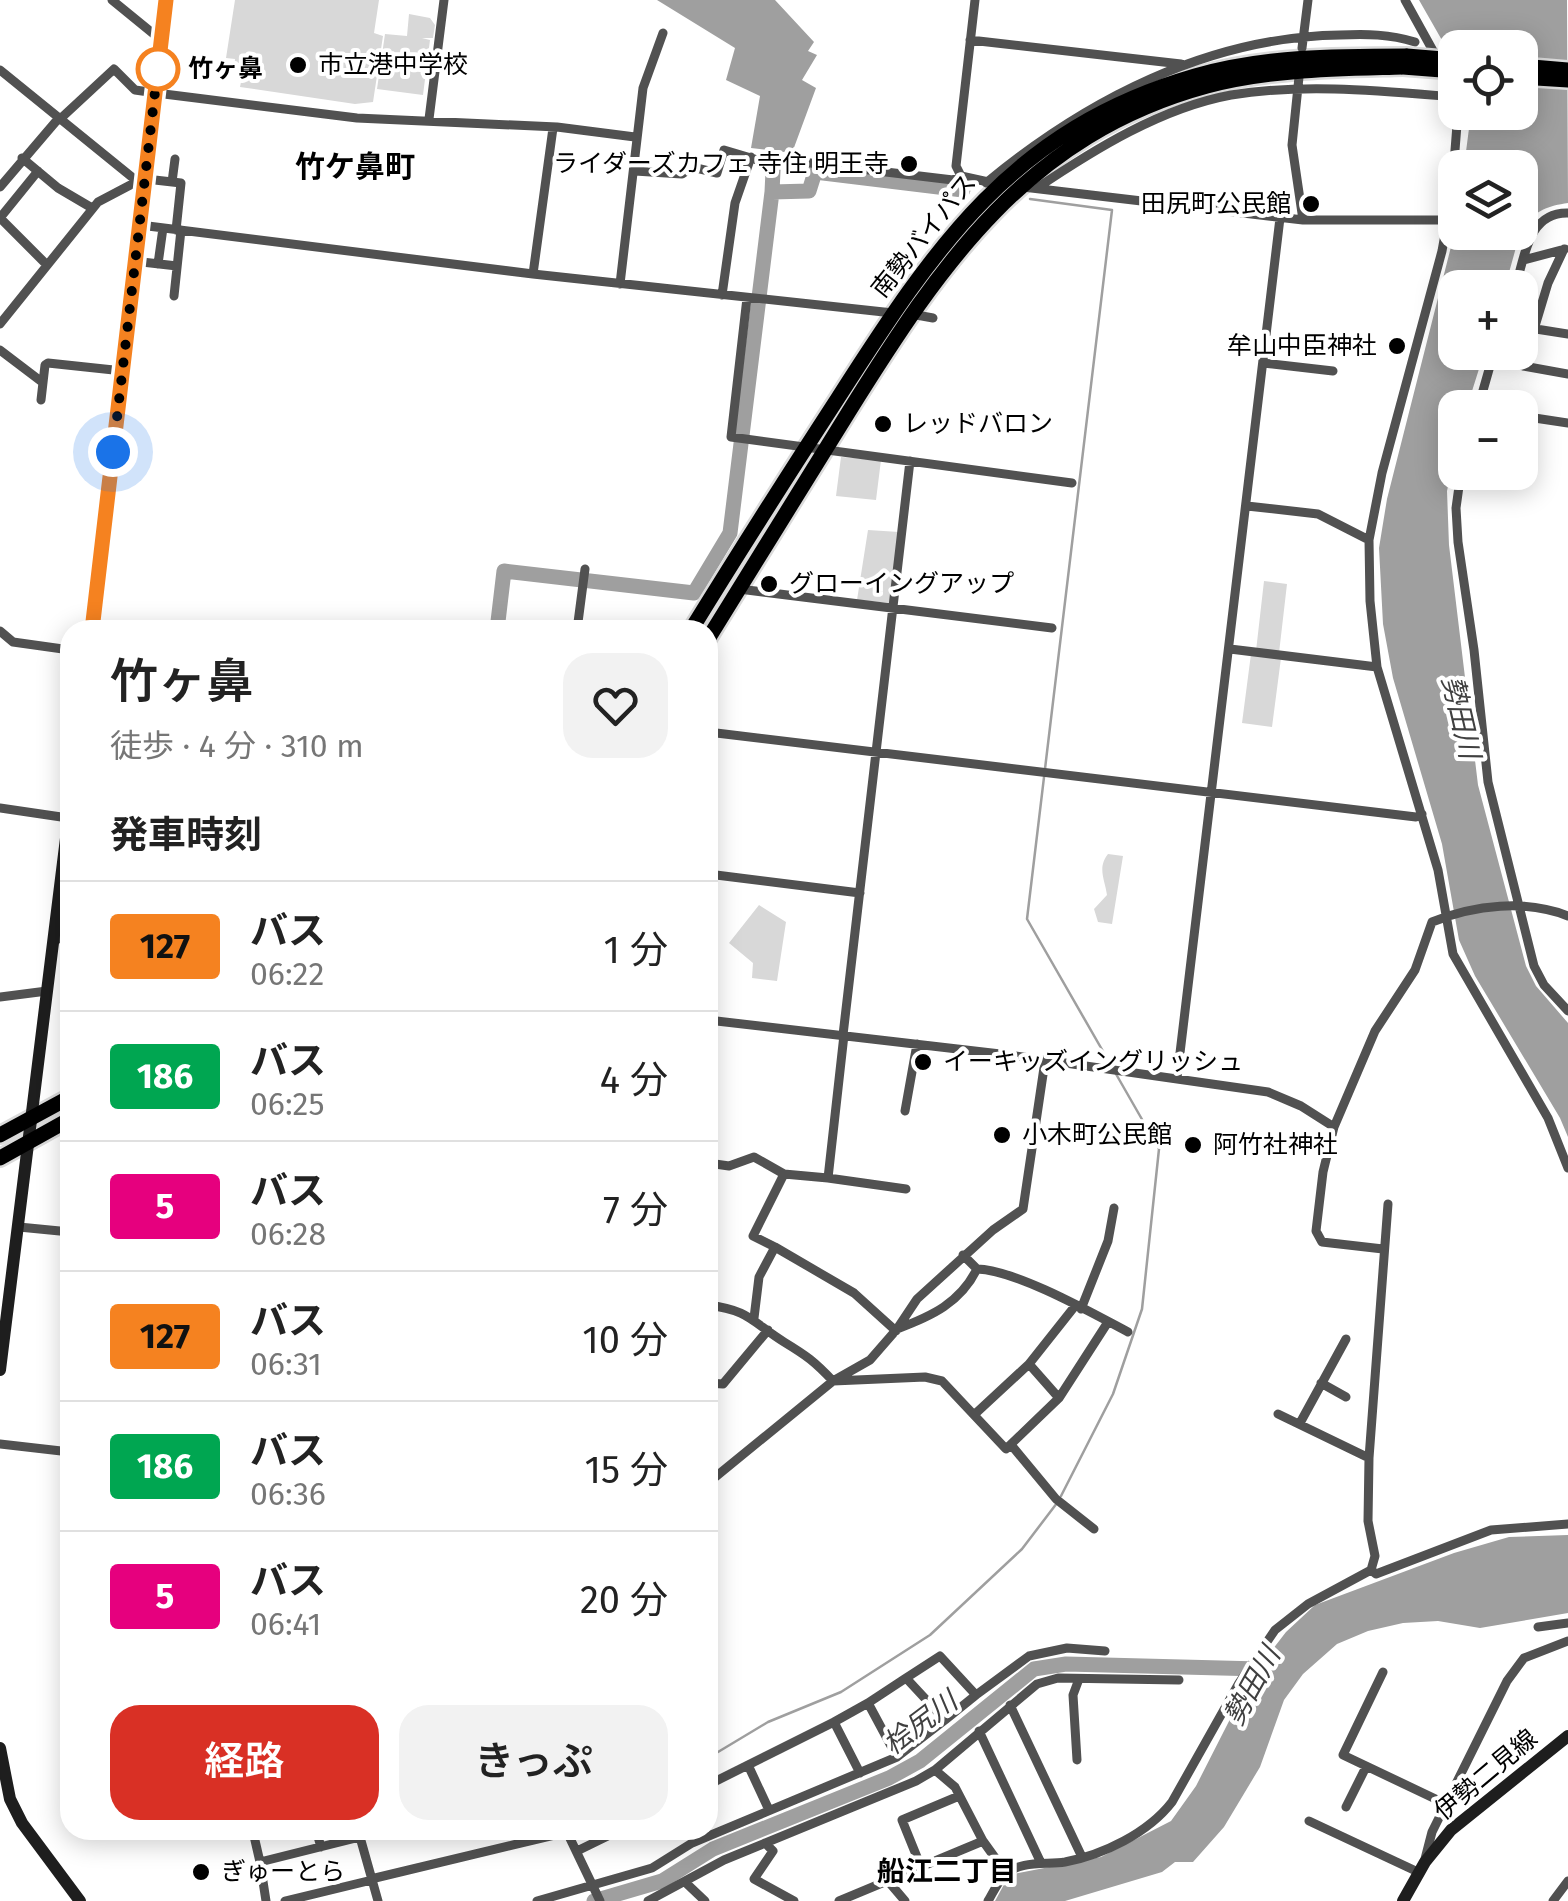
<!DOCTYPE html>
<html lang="ja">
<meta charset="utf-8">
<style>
:root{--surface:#fff;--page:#f2f2f2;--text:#222;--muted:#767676;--line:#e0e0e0;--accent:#d93025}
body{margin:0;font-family:"Fira Sans","Noto Sans JP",sans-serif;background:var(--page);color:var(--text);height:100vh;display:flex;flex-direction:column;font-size:38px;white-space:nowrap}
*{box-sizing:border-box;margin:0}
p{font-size:32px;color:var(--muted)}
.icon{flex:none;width:55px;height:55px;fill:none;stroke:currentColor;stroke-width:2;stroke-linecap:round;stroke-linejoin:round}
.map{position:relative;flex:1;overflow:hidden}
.drawer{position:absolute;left:60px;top:620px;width:658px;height:1220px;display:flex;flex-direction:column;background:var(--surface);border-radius:30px;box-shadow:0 5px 25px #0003}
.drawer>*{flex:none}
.badge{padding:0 20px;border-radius:8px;font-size:35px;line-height:65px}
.controls{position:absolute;left:1438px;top:30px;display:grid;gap:20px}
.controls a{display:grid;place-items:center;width:100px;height:100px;border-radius:20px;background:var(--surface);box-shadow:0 5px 25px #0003;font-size:50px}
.you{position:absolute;width:50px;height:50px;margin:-25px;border:8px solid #fff;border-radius:50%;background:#1a73e8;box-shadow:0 0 0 15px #1a73e833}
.map>.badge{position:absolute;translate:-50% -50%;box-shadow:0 0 0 5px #fff}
h2{padding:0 50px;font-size:38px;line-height:90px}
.round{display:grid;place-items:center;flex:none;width:105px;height:105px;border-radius:30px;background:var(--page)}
.head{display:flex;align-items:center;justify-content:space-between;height:170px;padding:0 50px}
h1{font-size:48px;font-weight:600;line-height:75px}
.primary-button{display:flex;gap:20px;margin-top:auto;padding:20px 50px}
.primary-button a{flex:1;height:115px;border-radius:30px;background:var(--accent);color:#fff;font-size:40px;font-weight:600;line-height:115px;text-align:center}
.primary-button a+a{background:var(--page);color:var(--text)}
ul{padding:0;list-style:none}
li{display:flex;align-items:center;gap:30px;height:130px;padding:0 50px;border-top:2px solid var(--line)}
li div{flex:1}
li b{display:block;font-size:38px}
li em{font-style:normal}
li .badge{min-width:110px;font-weight:700;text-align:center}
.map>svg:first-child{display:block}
.green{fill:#d8d8d8}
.water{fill:#9f9f9f}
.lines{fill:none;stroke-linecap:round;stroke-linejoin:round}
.stream{stroke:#9f9f9f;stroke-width:2.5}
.river{stroke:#9f9f9f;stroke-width:15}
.trunk-casing{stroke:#dbdbdb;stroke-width:20}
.minor{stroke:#515151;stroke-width:9}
.secondary{stroke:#1e1e1e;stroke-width:12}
.trunk{stroke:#000;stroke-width:15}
.trunk-bridge-casing{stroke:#dbdbdb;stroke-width:20;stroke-linecap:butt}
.trunk-bridge{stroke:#000;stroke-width:15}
.line-casing{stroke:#fff;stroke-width:22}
.line{stroke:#f58220;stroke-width:15}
.walk{stroke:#000;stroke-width:10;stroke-dasharray:0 18}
.poi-dot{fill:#000;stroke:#fff;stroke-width:4}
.stop-dot{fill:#fff;stroke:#f58220;stroke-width:5}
.labels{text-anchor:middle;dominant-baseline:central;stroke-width:8;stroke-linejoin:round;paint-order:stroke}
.poi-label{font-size:25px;fill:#000;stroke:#fff;text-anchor:start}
.stop-label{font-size:25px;font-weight:bold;fill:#000;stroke:#fff;text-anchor:start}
.street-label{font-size:25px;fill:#000;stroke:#fff}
.water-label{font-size:28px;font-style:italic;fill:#404040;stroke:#fff}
.neighbourhood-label{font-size:28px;font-weight:bold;fill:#000;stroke:#fff}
.quarter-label{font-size:30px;font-weight:bold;fill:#000;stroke:#fff}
</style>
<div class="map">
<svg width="1568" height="1901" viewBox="0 0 1568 1901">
<rect width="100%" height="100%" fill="#fff"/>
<path class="green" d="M235,0H379L374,33L383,36L373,102L355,104L240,87L243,72L234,70L235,59L226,58Z
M409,14L430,18L435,25L433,38H422L430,40L423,95L377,89L385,34L407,36Z
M841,457L881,460L876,500L836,496Z
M868,530L899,532L890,603L857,600Z
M1264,581L1287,584L1279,653L1256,651Z
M1251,654L1281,658L1272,727L1242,723Z
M1108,854L1123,856L1112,924L1098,922L1094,909L1107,895C1105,880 1097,868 1108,854Z
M759,905L786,922L777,981L752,978L753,963L729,943Z"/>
<path class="water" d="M657,0H775L814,42L808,51L817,55L802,80L816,88L792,153L751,148L760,96L726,80L735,48Z
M1419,0H1567L1568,203C1546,206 1532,212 1520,232V168L1464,167L1471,113L1520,112V48H1455V63Z
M1455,231L1520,233L1505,287L1455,288V352L1484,353L1467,407L1455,408V454L1447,491L1449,545L1478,785L1526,966L1536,986L1568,1023V1137L1560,1118L1475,976L1459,940L1442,844L1393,678L1383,624L1379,548L1387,499Z
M1568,1535V1613L1480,1628L1438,1621L1403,1623L1368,1631L1337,1644L1303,1674L1284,1700L1260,1767L1224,1827L1193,1862H1175L1162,1872L1065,1901H995L1007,1879L1013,1874L1101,1857L1171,1821L1196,1786L1252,1676L1286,1632L1315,1605L1454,1553L1509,1537Z"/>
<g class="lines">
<path class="stream" d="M1030,199L1112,210L1027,919L1112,1067
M1061,1496L1113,1394L1142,1309L1159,1149L1116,1074
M708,1758L768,1722L841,1692L930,1635L1022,1549L1057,1503"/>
<path class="river" d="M774,150L772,192L809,191L815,172L963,190
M497,630L504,571L694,593L730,533L772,192
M594,1901L662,1881L713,1849L889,1778L920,1761L1034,1669L1066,1664L1260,1669"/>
<defs>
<path id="trunk" d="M1520,66L1568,70
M1520,77L1568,80
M691,630C739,552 788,475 838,398C935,247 1012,129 1195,76C1264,56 1336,56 1407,56
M708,639C755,564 801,488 848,413C941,264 1027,135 1207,86C1272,69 1337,69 1403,67
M0,1135L70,1097
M0,1158L70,1119"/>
</defs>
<use href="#trunk" class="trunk-casing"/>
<path class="minor" d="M112,0L161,40
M1405,0L1437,58
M970,40L1181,64
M1302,48L1308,0
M0,70L138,182
M1299,77L1292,145L1303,220
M1458,112L1451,201L1442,251L1382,473L1369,540L1370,601L1377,667L1438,870L1453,954L1548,1118L1568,1168
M429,119L444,0
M59,120L114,69L135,90L156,93L357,118L557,127L635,137
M22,158L58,188L92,208
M635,171L682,174L692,167L717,173L724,150L764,162H802L953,180L961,176L1002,185
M961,176L956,166L975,0
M146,179L181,183L176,230
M172,182L175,159
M986,183C1086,100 1208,37 1340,35C1367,34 1389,34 1415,42
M0,187L58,119
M1023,187L1303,220H1446
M1037,188C1095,149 1161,108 1231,95C1304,83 1382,91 1455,97
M0,218L47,265
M0,218L38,171
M140,225L533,274L893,313
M1564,249L1548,283L1523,366L1568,374
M1524,260L1565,249
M142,262L177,266
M158,264L163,228
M533,274L553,128
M620,284L643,88L663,33
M1515,288C1525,257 1528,212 1568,213
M722,295L735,203L751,157
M174,296L181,230
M747,298L731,437L1072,483
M911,314L933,318
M0,324L98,202L136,182
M1536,329L1568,334
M0,350L42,382
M1263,363L1333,371
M41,400L45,365L48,363L123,371
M1478,408L1494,352
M1528,417L1568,423
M1461,472L1456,508L1458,542L1474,650L1488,782L1534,966L1544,985L1568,1011
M1247,506L1318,514L1369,540
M739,589L1052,628
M577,630L585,569
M0,631L13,642L70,650
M1230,649L1377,667
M708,732L1416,817L1422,814
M0,808L68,818
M708,874L860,893
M53,938L70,940
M0,997L47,991
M708,1020L1009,1055L1268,1092L1301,1106L1334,1127
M843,1035L910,461
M1177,1078L1280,218
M905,1111L917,1044
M708,1163L729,1166L754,1157L784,1174L828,1178L844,1035
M828,1178L906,1189
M19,1227L70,1232
M775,1247L854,1293L896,1331
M1383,1249L1322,1242L1316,1231L1323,1172L1334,1127L1375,1031L1415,970L1432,922C1474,905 1526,899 1568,916
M963,1255L977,1269C1016,1270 1092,1313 1128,1332
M708,1305C749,1310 752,1322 784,1342C807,1356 814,1361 833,1381L925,1377L942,1381L1006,1449L1059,1398L1108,1322
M1081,1309L1108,1241L1114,1208
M754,1318L759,1277L775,1247L753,1236L784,1174
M897,1329C932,1316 960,1303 977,1269
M1029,1364L1059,1398
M708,1383L723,1384L768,1330
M1321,1383L1346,1397
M975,1414L1029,1364L1075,1306
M1278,1414L1369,1458
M1300,1423L1346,1339
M0,1444L70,1452
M1012,1446L1056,1499L1094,1529
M708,1483L833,1381L870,1360L897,1329L917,1299L993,1230L1023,1209L1045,1061
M1371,1570L1376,1574L1491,1530L1568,1524
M1538,1627L1568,1623
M1383,1672L1343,1755L1446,1804
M906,1678L940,1656L976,1695L945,1720
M976,1695L1029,1656L1067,1648L1105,1651
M1010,1705L1082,1857
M834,1722L868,1703L897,1757L945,1720L906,1678L868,1703
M979,1731L1041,1863
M1077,1760L1073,1695L1079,1679
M748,1765L834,1722L860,1773
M708,1768L715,1782
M935,1770L955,1787L983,1841
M708,1785L748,1765L769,1810
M1346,1807L1366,1767
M1309,1821L1418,1872
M316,1830L321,1847
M358,1830L378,1901
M566,1830L600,1901
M765,1843L773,1851L754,1879L794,1901
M577,1851L620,1830
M1425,1859L1432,1832L1507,1681L1524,1658L1568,1641
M260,1862L254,1836L275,1830
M921,1867L902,1820L959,1796
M371,1879L567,1832
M888,1881L905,1901
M685,1882L705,1901
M266,1901L260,1862L360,1837
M285,1901L372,1880
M537,1901L652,1868L692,1843L897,1757
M648,1901L724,1860L916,1781L935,1770L1037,1684L1058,1678L1179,1680
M839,1901L983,1841L1006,1873
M988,1901C993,1893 998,1881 1005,1875C1020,1860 1046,1865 1065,1862C1103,1855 1148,1833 1172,1802L1239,1683L1275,1630L1308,1604L1371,1570L1375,1556L1368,1521L1369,1458L1388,1204
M1553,1901L1568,1881"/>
<path class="secondary" d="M92,630L166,0
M0,1370L70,806
M0,1748L10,1799L22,1823L80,1901
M1403,1901L1425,1862L1451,1830L1568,1736"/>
<use href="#trunk" class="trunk"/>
<defs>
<path id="trunk-bridge" d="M1407,56L1455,60
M1403,67L1455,71"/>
</defs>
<use href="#trunk-bridge" class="trunk-bridge-casing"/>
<use href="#trunk-bridge" class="trunk-bridge"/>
</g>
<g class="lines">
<defs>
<path id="line" d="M92,630L166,0"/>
</defs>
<use href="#line" class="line-casing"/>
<use href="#line" class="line"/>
<path class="walk" d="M113,452L158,66V69"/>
</g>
<g class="poi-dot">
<circle cx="298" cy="65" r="10"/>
<circle cx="909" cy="164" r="10"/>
<circle cx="1311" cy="204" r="10"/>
<circle cx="1397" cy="346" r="10"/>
<circle cx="883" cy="424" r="10"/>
<circle cx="769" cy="584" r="10"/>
<circle cx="923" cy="1062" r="10"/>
<circle cx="1002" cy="1135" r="10"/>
<circle cx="1193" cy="1145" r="10"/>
<circle cx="201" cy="1872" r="10"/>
</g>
<circle class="stop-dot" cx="158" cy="69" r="20"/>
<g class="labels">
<g class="poi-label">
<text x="318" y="65">市立港中学校</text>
<text x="889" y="164" text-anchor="end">ライダーズカフェ 寺住 明王寺</text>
<text x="1291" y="204" text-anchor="end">田尻町公民館</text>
<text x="1377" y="346" text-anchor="end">牟山中臣神社</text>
<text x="903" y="424">レッドバロン</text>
<text x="789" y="584">グローイングアップ</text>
<text x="943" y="1062">イーキッズイングリッシュ</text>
<text x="1022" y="1135">小木町公民館</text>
<text x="1213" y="1145">阿竹社神社</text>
<text x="221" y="1872">ぎゅーとら</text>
</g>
<g class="stop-label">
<text x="188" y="69">竹ヶ鼻</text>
</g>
<g class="street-label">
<text transform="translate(924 236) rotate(-51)">南勢バイパス</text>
<text transform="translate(1486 1775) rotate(-40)">伊勢二見線</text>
</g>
<g class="water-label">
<text transform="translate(1461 717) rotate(77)">勢田川</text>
<text transform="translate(1252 1686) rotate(-61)">勢田川</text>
<text transform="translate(920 1723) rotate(-37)">桧尻川</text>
</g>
<g class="neighbourhood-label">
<text x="947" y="1871">船江二丁目</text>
</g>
<g class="quarter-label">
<text x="355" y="167">竹ケ鼻町</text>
</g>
</g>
</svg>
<div class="controls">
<a><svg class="icon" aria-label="locate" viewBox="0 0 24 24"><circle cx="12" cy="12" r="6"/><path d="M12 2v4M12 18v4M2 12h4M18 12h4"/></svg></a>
<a><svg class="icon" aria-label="layers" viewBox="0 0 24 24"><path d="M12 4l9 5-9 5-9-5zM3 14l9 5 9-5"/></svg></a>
<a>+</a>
<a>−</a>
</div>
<div class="you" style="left:113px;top:452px"></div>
<section class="drawer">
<div class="head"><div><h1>竹ヶ鼻</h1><p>徒歩 · 4 分 · 310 m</p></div><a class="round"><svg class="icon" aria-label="heart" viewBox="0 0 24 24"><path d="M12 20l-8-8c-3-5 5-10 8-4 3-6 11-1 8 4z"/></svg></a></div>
<h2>発車時刻</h2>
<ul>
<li><span class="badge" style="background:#f58220;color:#111">127</span><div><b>バス</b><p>06:22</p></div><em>1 分</em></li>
<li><span class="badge" style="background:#00a651;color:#fff">186</span><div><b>バス</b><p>06:25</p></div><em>4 分</em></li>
<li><span class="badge" style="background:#e6007e;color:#fff">5</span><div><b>バス</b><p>06:28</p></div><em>7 分</em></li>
<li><span class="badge" style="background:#f58220;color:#111">127</span><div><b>バス</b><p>06:31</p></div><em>10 分</em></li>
<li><span class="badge" style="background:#00a651;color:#fff">186</span><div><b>バス</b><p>06:36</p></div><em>15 分</em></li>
<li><span class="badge" style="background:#e6007e;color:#fff">5</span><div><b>バス</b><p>06:41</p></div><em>20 分</em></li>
</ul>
<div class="primary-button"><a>経路</a><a>きっぷ</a></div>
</section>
</div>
